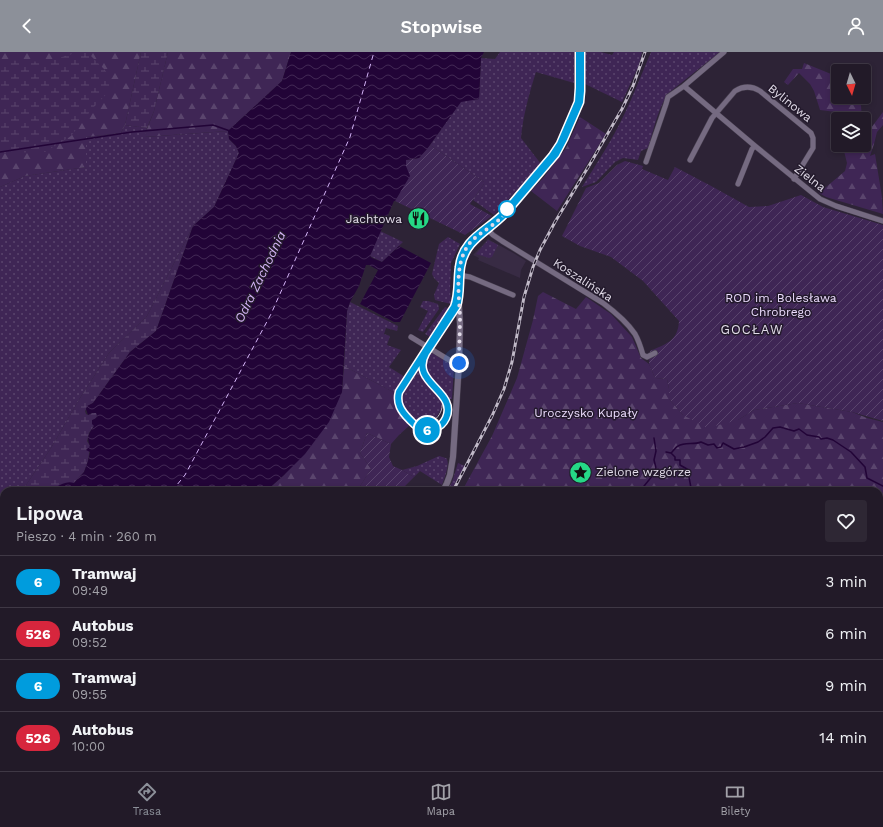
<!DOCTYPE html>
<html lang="pl">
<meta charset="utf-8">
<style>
:root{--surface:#221a28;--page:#2e2734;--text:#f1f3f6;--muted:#a2a1a8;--line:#3f3845;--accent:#8c9099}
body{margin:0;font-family:"Work Sans",sans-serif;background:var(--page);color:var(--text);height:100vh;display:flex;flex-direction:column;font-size:15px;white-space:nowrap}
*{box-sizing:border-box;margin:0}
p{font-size:13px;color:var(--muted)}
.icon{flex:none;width:22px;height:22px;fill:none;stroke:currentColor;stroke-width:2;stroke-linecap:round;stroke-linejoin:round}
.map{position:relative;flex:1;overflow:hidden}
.details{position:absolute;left:0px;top:435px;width:883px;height:284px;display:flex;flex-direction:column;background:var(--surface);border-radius:12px 12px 0 0;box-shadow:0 2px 6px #0003,0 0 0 1px var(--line)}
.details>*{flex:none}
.badge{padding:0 8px;border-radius:13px;font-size:14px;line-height:26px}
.needle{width:26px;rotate:175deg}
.buttons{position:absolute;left:831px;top:12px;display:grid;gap:8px}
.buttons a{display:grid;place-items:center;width:40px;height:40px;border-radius:4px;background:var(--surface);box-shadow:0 2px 6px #0003,0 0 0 1px var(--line);font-size:20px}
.you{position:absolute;width:20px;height:20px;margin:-10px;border:3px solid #fff;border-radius:50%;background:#1a73e8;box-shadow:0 0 0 6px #1a73e833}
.map>.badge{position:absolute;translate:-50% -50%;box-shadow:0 0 0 2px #fff}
.round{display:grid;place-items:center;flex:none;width:42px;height:42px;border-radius:4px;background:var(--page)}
.overview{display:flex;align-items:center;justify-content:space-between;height:68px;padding:0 16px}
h1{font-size:19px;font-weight:600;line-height:30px}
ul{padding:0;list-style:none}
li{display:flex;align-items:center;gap:12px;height:52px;padding:0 16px;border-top:1px solid var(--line)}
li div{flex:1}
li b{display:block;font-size:15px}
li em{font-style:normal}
li .badge{min-width:44px;font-weight:700;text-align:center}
header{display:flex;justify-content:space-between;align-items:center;height:52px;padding:0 16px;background:var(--accent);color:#fff;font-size:18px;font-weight:600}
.menu{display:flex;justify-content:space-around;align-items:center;height:56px;border-top:1px solid var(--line);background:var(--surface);font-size:11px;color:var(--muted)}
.menu a{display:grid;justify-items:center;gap:2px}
.menu .selected{color:var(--accent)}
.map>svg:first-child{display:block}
.built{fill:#382b44}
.grass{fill:url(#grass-dots)}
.forest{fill:url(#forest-firs)}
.wetland{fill:url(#wetland-marsh)}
.garden{fill:url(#garden-furrows)}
.water{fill:url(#water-waves)}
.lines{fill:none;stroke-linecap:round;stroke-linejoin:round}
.stream{stroke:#220437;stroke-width:1.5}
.ferry{stroke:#d4b4f7;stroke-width:1;stroke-dasharray:5 4;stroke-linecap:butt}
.minor-casing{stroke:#463e4e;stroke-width:6}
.tertiary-casing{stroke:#463e4e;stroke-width:7}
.minor{stroke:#756a81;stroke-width:5}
.tertiary{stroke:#756a81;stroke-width:6}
.tram{stroke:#c1bac8;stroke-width:1}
.rail-casing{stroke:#c1bac8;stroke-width:3}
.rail{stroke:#231a2c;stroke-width:1.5;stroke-dasharray:4.5;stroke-linecap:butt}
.line-casing{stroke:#fff;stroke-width:9}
.line{stroke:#009cdd;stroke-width:6}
.walk{stroke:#e2dce9;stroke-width:4;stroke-dasharray:0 7.2}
.stop-dot{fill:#fff;stroke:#009cdd;stroke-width:2}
.labels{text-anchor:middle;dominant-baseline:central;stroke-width:3;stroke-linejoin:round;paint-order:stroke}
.street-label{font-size:12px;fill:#e2dce9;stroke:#231a2c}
.poi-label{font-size:12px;fill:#e2dce9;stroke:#231a2c;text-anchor:end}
.park-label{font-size:12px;fill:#ecdcfe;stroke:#231a2c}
.water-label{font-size:13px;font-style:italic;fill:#d4b4f7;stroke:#231a2c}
.neighbourhood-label{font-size:13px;letter-spacing:1px;fill:#e2dce9;stroke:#231a2c}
</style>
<header><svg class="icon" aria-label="back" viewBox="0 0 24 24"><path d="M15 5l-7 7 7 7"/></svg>Stopwise<svg class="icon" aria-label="person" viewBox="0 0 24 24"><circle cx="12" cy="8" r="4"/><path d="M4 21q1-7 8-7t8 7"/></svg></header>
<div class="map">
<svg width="883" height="719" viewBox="0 0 883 719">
<defs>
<pattern id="grass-dots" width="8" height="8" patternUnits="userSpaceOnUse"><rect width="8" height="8" fill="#3f2655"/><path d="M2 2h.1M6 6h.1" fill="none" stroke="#5a456d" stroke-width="1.8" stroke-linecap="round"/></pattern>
<pattern id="forest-firs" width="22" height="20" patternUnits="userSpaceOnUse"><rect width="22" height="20" fill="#3f2655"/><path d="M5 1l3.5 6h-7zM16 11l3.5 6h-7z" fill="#5a456d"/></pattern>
<pattern id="wetland-marsh" width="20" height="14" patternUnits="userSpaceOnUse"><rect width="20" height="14" fill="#3f2655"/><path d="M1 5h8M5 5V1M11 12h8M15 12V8" fill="none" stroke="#5a456d"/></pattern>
<pattern id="garden-furrows" width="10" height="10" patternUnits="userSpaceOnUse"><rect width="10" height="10" fill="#3f2655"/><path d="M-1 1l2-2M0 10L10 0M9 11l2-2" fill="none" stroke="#5a456d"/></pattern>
<pattern id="water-waves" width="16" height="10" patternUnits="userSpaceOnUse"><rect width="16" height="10" fill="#220437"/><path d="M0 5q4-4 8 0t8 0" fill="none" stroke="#422854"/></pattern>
</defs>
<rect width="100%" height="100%" fill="#2d2336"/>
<path class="built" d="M488,187L515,202L526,209L521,218L520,226L478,208L479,206L473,203Z
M59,715H242L241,719H58Z"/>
<path class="grass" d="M500,0H574V31L536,20C529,42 523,64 521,86L541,112L494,163L473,148L484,132V130L430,93L461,49L479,47L481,6L495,7Z
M585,0H601L612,3L614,0H642L639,13L622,50L585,32Z
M651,0H720L671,39C658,53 654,78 648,96L641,99L638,108L623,106L615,110L596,130L582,135C597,111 612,88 624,63C634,42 642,21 651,0Z
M125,73L147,76L145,85L228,79L229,87L236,94L239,101L214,155L193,174L147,264L109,301L80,346L51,396L22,439H4V466L0,473V135L25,124L86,115V85L121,81Z
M380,179L403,190L382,210L370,204Z
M448,185L460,192L451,211L450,237L451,252L435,248L434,243L439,231L434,226L432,222L439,192Z
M488,188L498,193L492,205L489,206L476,202Z
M423,249H428L438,252L439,257L423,280L418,278L428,259L420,255Z
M350,250L398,274L397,279L386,276L384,282L390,284L387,293L401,298L389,315L405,325L395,341L344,314L347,259Z
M445,255L451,257L432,286L425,282Z
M429,298L454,314L452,347H447C438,337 418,323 425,307C426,304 428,301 429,298Z
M421,315C422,320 423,324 427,329C432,335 442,341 442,351C442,354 441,357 440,359C430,382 398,367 402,346C403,338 416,322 421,315Z
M439,404C440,404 445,406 446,406C451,411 444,427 442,433L420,419L414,425L402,418L417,414Z
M458,411L465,414L451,439H447L452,430Z
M329,715H470L469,719H326Z"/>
<path class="forest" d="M0,0H141L125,73L121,81L86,85V115L25,124L0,135Z
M168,0H291L282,29L228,79L144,85L154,59Z
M804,11L836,24L838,26V45H858L861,54L862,67H852V62L820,58L814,39L810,32L799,21L788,33L784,30L793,17H802Z
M883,60V73L877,80L874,92L870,104L875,102L882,145L883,162L826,145L819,141L845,119L847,111L844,99L850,94V93H864V84L867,85L871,76Z
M580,65L606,82L557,159L531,139L544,125L566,96Z
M543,240L576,257L586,245L611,262L632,285L641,306L649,312L655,326L667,327L669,337V347L683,363L738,368L754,358L798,351L852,360L867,366L883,370V719H532L533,715H879V439H462L492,384L517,326L533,268L538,244Z
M344,314L395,341C396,355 399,365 410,373L399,383L391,392L367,381L360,401L371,417L357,439H266L284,423L342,340Z
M388,715H441L440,719H384Z"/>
<path class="wetland" d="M78,0H87L104,17L116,32L93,56L71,84L45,100L0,101V8L46,10Z
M141,0H168L154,59L147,76L125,73Z
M193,174L156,279L130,300L93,351L88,354L85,359L86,362L88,363L92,361H97V364L96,366L94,374L89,381L87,389L90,394L88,409L84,420L74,431L56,439H22L51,396L80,346L109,301L147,264Z"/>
<path class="garden" d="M430,93L484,130V132L470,152L492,164L465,183L395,149L399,142L406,108L419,106Z
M625,109L643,114L642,117L668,128L675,115L713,135L749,155L768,154L801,143L823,155L883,173V369L852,360L798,351L754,358L738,368L707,376L683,363L669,347V337L667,327L655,326L649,312L650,299C666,292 678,289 679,269L643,229L611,205L580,194L562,184L586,136L599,131L617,113Z
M367,381L391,392L389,405L393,414L402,418L414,425L400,439H357L371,417L360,401Z"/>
<path class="water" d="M291,0H484L481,6L479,47L461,50L427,97L419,106L406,108V114L410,124L395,149H394L370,204L372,206L382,210L399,194L431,211L400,270H394L360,252L378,218L369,213H366L359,234L350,250L347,259L342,340L329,370L305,402L284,423L266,439H54H56V435C62,432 67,429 74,431L84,420L88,409L90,400L86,398L90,394C86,385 89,381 94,374L92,372V368L96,366L97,364L96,361H92L88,363L86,357L87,354L93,351L130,300L156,279L193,174L214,155L239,101L236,94L229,87L228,79L282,29Z
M2,483H4V715H59L58,719H0V486Z"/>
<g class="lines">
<path class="stream" d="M0,100L132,80L213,73L230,79
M666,400L671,401L675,405V408H680V413L687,417L689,425L691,436L698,439
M671,401C673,399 676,395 678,394C685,390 694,393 701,390L708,393L714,392L717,396L721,395L723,391L734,397L744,395L758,390L765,385L773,376L780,375L794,379L799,377L807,383L819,385L821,387L827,386L833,388L851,400L865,415L867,426L883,434
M640,439L653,423L656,416L654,408L656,399L654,386
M879,632H883
M629,715L634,719"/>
<path class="ferry" d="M172,439L185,423L271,262L350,85L374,0
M0,671L4,665"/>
<defs>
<path id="minor" d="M684,34L724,0
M690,108L712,66L735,39C743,34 752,34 760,39L811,81L813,86V96L794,127
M646,110L666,52L668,45L684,34L755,94L820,147L836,154L883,169
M738,132L752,97L755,94
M487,177L493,183L502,189L603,251C615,260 627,270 635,282C639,289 641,296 643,303L647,305L655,301
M459,223L470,225L513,243
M411,285L454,311H459
M494,715L495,719"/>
<path id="tertiary" d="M443,439L447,431L450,423L453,405L459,311L460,272L458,237L459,221L461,208L466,197L471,190L502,164L558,98L578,51L580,41V0
M282,719L284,715"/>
</defs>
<use href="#minor" class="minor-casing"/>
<use href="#tertiary" class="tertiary-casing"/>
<use href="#minor" class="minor"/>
<use href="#tertiary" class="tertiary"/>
<path class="tram" d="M579,0V39L578,50L560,92L552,104L503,162C486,180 462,187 459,215C457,228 459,242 454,255L399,340C395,351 401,359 409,367C412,370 414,373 418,375C428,381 441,377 446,366C458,339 412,332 425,304C432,293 440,282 447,270C451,264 456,259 458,252C464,232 455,215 468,195C477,181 494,174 505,162L556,102L564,87L580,51L581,41V0
M416,371C432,375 445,363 442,347"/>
<defs>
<path id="rail" d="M453,439L492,364L504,337L512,310L524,245L533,215L540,198L555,170L590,112L622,57L633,34L645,0
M168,715L173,719
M225,719L226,715
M268,719L270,715"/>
</defs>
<use href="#rail" class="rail-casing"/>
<use href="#rail" class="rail"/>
</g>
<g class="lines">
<defs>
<path id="line" d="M579,0V36L578,50L560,92L552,104L503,162C486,179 462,187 459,215C457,228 459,242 454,255L399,340C396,351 401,359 409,367C412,370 414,373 418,375C428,381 441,377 446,366C458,339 409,331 426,301L457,254C461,242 459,228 461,215C465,188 488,180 505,162L556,102L564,87L580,50L581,39V0"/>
</defs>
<use href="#line" class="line-casing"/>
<use href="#line" class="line"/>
<path class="walk" d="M459,311C459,296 460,280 460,265C459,241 454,213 469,192C478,180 502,171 507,157"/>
</g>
<defs>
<symbol id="restaurant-disc" viewBox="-11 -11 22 22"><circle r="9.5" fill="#25d886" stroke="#231a2c"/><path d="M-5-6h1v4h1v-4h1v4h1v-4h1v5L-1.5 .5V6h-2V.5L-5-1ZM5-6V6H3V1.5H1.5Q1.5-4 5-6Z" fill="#111"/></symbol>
<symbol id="sight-disc" viewBox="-11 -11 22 22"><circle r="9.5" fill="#25d886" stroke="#231a2c"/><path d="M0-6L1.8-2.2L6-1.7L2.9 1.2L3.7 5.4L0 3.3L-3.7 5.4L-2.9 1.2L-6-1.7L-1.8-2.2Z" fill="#111"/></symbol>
</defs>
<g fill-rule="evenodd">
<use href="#restaurant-disc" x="406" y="154" width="25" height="25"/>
<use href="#sight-disc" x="568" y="408" width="25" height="25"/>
</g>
<circle class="stop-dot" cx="507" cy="157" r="8"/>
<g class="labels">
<g class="street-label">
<text transform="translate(790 51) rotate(39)">Bylinowa</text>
<text transform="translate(810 126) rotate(38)">Zielna</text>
<text transform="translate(583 228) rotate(33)">Koszalińska</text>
</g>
<g class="poi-label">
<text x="402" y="167">Jachtowa</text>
<text x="596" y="420" text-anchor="start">Zielone wzgórze</text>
</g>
<g class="park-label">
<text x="781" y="246">ROD im. Bolesława<tspan x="781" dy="14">Chrobrego</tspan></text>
<text x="586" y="361">Uroczysko Kupały</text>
</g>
<g class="water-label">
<text transform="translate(260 225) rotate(-64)">Odra Zachodnia</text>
</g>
<g class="neighbourhood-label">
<text x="752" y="277">GOCŁAW</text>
</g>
</g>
</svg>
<div class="buttons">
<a><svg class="needle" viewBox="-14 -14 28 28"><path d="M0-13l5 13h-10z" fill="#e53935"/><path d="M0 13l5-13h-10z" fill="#a2a1a8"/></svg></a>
<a><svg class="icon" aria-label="layers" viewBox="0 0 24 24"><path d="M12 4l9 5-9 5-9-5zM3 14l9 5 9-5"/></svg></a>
</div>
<div class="you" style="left:459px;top:311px"></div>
<b class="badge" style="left:427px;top:378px;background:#009cdd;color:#fff">6</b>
<section class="details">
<div class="overview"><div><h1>Lipowa</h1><p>Pieszo · 4 min · 260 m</p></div><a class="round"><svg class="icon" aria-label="heart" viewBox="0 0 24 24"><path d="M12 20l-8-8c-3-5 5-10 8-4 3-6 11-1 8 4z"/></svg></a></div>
<ul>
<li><span class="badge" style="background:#009cdd;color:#fff">6</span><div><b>Tramwaj</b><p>09:49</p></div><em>3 min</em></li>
<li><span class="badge" style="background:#d7263d;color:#fff">526</span><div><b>Autobus</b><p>09:52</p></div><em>6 min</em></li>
<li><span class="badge" style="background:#009cdd;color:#fff">6</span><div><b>Tramwaj</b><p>09:55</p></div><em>9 min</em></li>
<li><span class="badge" style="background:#d7263d;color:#fff">526</span><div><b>Autobus</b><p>10:00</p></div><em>14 min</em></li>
</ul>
</section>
</div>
<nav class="menu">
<a class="selected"><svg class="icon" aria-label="directions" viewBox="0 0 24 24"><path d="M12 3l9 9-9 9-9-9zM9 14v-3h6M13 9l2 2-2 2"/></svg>Trasa</a>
<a><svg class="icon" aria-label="map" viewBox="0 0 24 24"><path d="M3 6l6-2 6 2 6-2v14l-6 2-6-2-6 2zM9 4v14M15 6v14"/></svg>Mapa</a>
<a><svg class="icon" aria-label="tickets" viewBox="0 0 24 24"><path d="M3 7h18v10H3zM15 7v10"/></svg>Bilety</a>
</nav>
